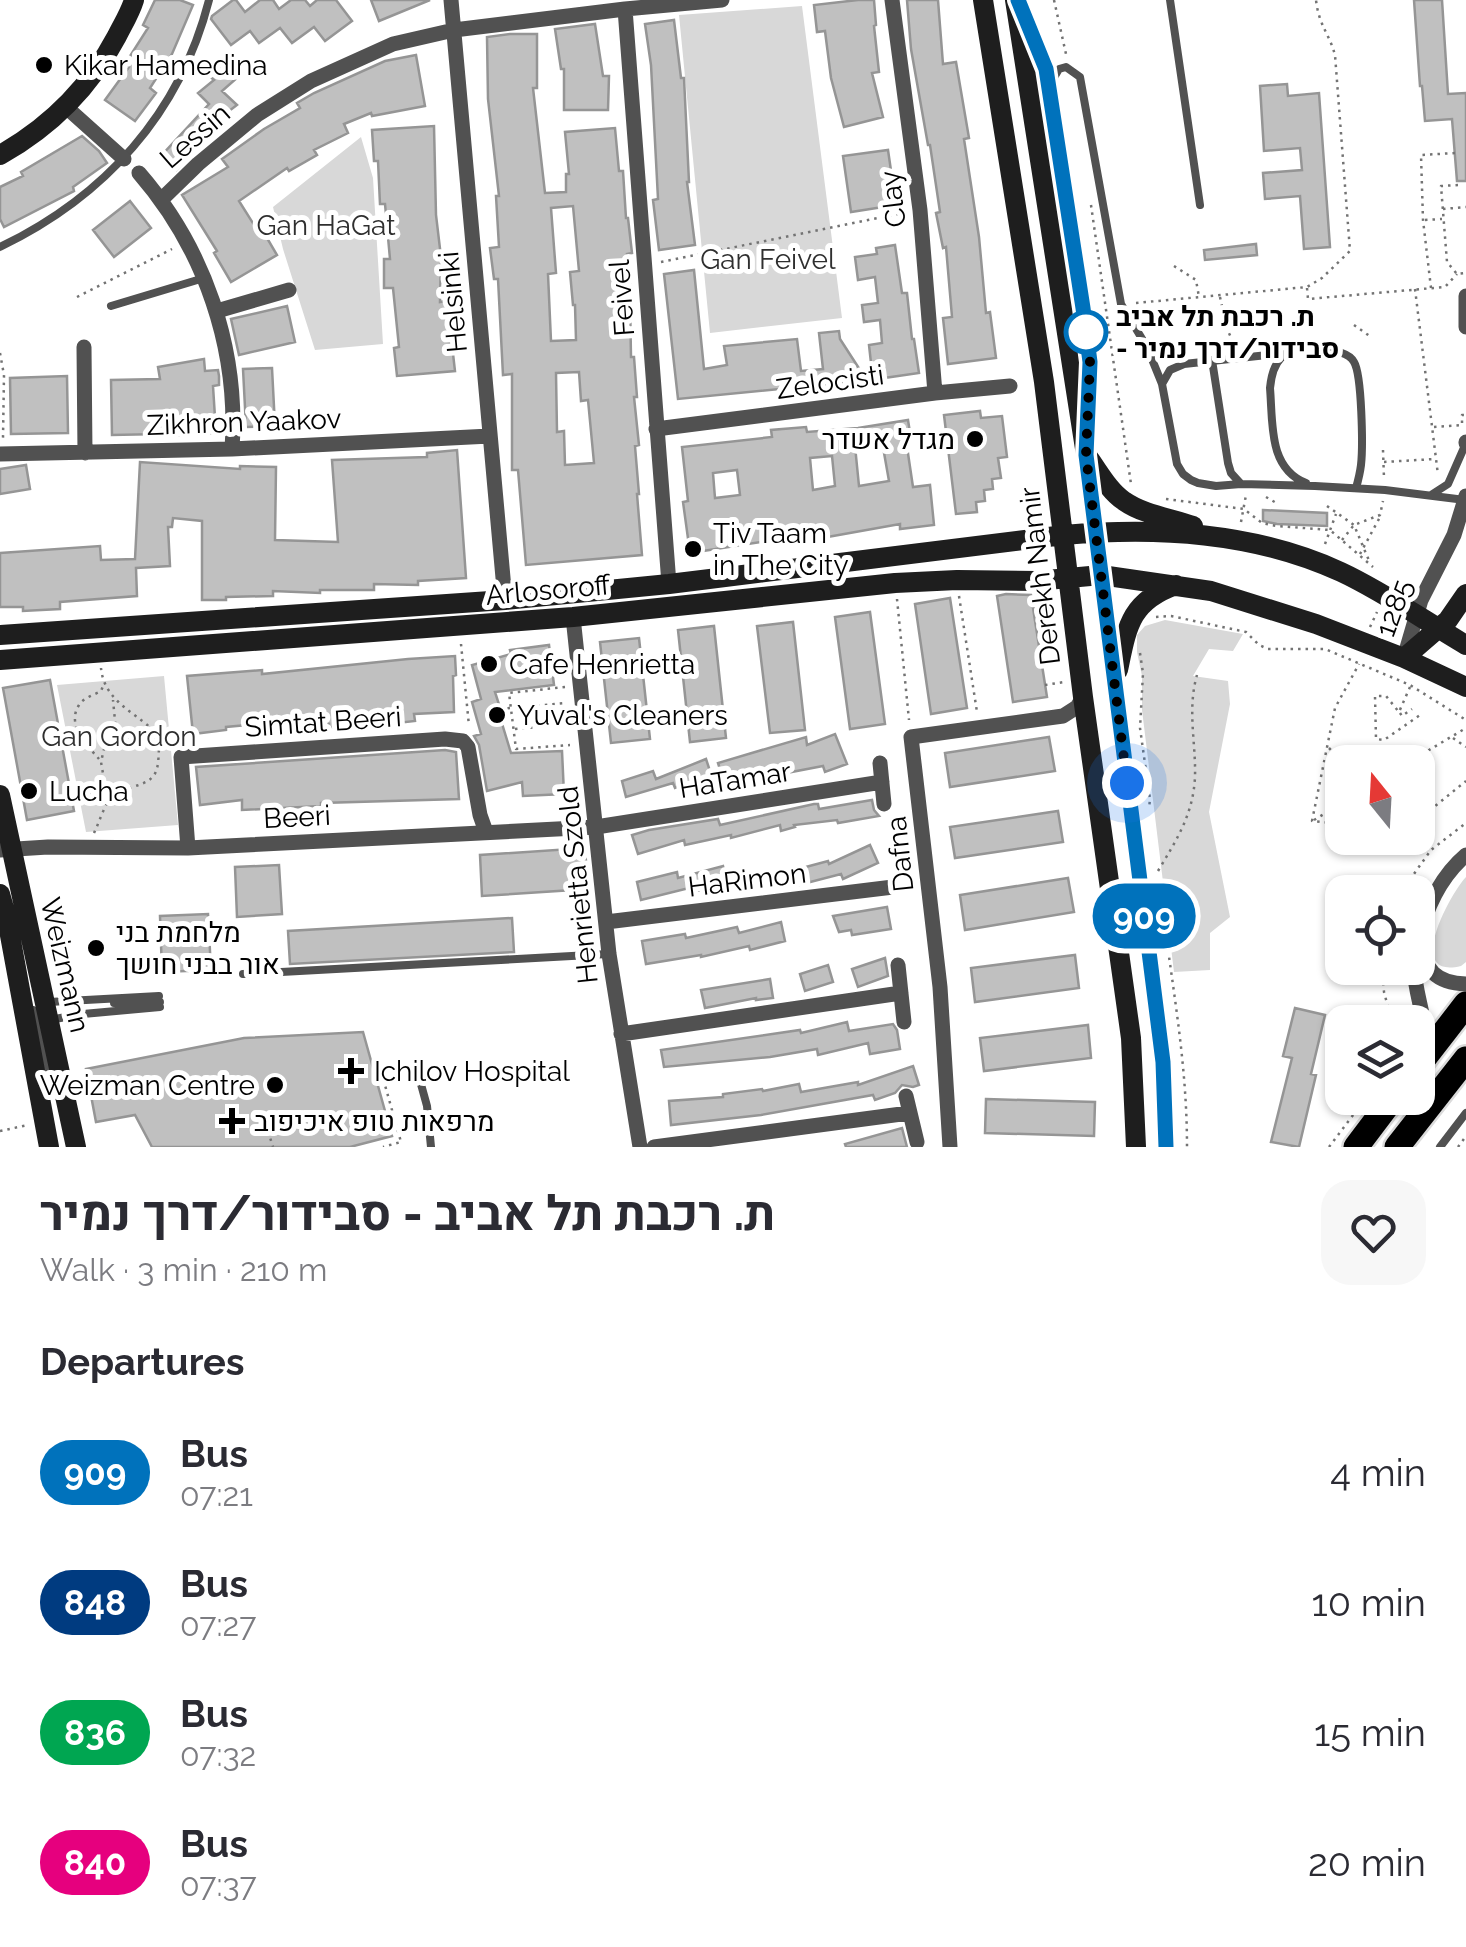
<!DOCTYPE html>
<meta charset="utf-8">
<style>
:root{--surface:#fff;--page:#f7f7f7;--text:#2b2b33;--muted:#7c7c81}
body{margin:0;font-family:Raleway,Heebo,sans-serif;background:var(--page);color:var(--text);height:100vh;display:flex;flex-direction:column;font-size:38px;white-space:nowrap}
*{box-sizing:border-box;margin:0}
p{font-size:32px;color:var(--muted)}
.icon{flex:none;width:55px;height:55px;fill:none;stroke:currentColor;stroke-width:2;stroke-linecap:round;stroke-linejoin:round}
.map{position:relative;height:1147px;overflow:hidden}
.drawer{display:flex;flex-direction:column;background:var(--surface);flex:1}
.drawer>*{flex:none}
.badge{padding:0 20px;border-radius:32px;font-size:35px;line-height:65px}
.needle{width:65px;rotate:342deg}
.fabs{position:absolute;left:1325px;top:745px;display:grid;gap:20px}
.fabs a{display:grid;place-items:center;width:110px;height:110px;border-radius:20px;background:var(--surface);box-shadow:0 2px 8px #0004;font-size:50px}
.you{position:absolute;width:50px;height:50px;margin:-25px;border:8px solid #fff;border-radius:50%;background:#1a73e8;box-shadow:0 0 0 15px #1a73e833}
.map>.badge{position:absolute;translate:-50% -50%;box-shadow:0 0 0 5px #fff}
h2{padding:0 40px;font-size:38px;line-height:90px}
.round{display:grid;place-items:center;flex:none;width:105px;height:105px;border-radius:30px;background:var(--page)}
.summary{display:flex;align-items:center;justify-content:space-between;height:170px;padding:0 40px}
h1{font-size:48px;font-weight:700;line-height:75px}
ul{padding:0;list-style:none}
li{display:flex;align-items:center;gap:30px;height:130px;padding:0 40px}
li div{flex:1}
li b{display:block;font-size:38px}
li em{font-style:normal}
li .badge{min-width:110px;font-weight:700;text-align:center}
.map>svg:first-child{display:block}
.green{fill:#d8d8d8}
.building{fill:#c0c0c0;stroke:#959595;stroke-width:2.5;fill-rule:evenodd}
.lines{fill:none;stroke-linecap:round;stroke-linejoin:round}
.primary-casing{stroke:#dbdbdb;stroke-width:30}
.path{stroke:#737373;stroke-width:2.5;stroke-dasharray:2.5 5;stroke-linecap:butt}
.lane{stroke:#515151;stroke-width:8}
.street{stroke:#515151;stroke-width:15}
.secondary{stroke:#1e1e1e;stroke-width:20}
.primary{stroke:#000;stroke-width:25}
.line-casing{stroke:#fff;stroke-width:22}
.line{stroke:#0072bc;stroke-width:15}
.walk{stroke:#000;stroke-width:10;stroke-dasharray:0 18}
.poi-dot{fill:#000;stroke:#fff;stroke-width:4}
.stop-dot{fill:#fff;stroke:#0072bc;stroke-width:5}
.labels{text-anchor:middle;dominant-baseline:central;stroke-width:10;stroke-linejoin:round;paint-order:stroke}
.poi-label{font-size:28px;fill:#000;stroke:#fff;text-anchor:start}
.street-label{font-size:28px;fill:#000;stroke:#fff}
.park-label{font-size:28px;fill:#2f2f2f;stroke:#fff}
.stop-label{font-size:28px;font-weight:bold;fill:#000;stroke:#fff;text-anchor:start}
</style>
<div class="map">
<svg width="1466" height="1147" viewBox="0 0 1466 1147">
<rect width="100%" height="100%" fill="#fff"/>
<path class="green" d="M802,6L842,318L710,333L679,15Z
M361,137L373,178L383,344L315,350L283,249L273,207Z
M1165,620L1243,634L1233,651L1209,649L1193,676L1228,681L1230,704L1209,812L1230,917L1210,933V970L1174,972L1142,710V676L1137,652V635L1145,626Z
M164,676L178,825L86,832L57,685Z
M1466,877V962L1461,966C1403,980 1450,894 1466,877Z"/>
<path class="building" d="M155,0H180L193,5L172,54L150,88L156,93L135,121L105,100L129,67L125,64L148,28L143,25Z
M233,0H236L245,12L260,0H273L279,9L291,0H305L310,6L317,0H336L352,21L325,41L314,27L292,43L280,28L259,43L250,31L231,45L211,19L212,16Z
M371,0H430L379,21Z
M858,0H874L876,25L874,26L879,72L872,73L883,117L844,127L831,78L825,31L817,32L814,5Z
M907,0H938L943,64L956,62L969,138L964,139L979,237L986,313L990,312L996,358L948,364L943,318L952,317L946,247L943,248L936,213L940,212L930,145H928L911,49Z
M1414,0H1442L1448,94L1466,93V181H1457L1452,119L1425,121L1422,86H1420Z
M674,20L681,78H684L689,182H687L695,245L659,250L653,200L658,199L651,65L645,24Z
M595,24L603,76H609L608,110H564V69H561L555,29Z
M510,34H537V88H533L545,193L566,192V174H569L565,132L615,128L619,171H623L626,218H628L632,253L627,254L632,300H630L631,357H634L637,397H634L639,445L635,446L639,494H637L642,555L526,565L518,470H512V374L503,375L498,279H494L490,248L499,247L496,196H499L488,99L487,37ZM573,206L579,271L570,272L573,305H575L576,340L551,341L548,274L556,273L551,208ZM579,372L581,401L588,400L594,463L565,465L564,431L557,432L556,373Z
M416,55L425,106L372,116L371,113L344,124L348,133L314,150L317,155L289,171L287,168L239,201L256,228L260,226L277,255L231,282L214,253L217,251L182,195L228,167L222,159L264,129L300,108L297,103L314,93L385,61Z
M219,60L238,77L222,91L237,105L212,124L216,128L176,170L161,156L209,104L198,93L214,80L205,72Z
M1287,84L1288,96L1319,93L1330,247L1304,249L1300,196L1265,199L1263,173L1302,170L1300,148L1264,151L1260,86Z
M434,126L436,215L441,257L440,302L447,301L455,371L397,376L394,348L399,347L393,288H384V259H390L385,204H380L378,161H374L372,130Z
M82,136L99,151L107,163L73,187L74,191L4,227L0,219V187L23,176L21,172Z
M888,150L896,205L851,212L843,156Z
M130,201L151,228L114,257L93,230Z
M1256,244L1257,255L1205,260L1204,250Z
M895,245L902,293H907L912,339H914L919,373L884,378L883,370L872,372L869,345L882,343L880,320L864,322L862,305L878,303L875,277L858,280L855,257L877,254L876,248Z
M694,270L704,369L727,365L724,346L797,339L801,371L823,369L819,333L839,331L840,339L862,373L851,374L852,382L678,399L664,274Z
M287,306L295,342L239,355L231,319Z
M204,359L205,371L218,370L219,376V385L213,386L216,433L161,437V434L112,435L111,380L160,379L158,367Z
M272,368L275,426L246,427L243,369Z
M67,376L68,433L11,434L10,378Z
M980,411L981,418L1002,416L1007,457L998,458L1001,478L992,479L993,489L984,490L985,501L976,502L977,512L956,514L944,415Z
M908,420L911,439L906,440L913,487L930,485L934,525L900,529V524L794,543L793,537L690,553L683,502L688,501L682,447L772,437L771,430L806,427L807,432L858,428ZM879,444V448L883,447L889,481L859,486L855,446ZM832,456L835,486L813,490L810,458ZM737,470L740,495L715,498L713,473Z
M457,450L466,578L418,581V585L374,584V590H320V593L273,591V596L226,597V600H202V521L173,518L172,527H168L170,566L136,568L137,596L60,602V609L23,611V607H0V553L100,546L101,560L135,559L140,462L240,469V466L276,467L275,540L338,542L332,460L427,457V453Z
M26,465L30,489L0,494V469Z
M1263,510L1327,513V526L1277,524L1263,521Z
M1006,594L1031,595L1047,697L1013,702L997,596Z
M950,598L967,708L931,714L915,604Z
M870,612L885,724L850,729L835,617Z
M793,622L805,730L770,733L757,626Z
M714,626L726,738L690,742L678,630Z
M639,638L650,739L611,743L600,642Z
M549,645L554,685L495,692L503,717H500L511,753L562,751L564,794L523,796L522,782L487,791L479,745L474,736L481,734L472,702L481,699L472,665L511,654L510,650Z
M455,656L456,675L453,676L454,712L414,714L415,721L379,725V723L329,728V724L281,729V722L226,727V730L193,734L187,676L262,670V674L408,659Z
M50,680L74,811L27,820L3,688Z
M835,734L847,764L825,772L823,766L776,775L774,767L724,782L718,763L806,737L807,745Z
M1049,737L1055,771L950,787L945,753Z
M445,750L456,752L459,799L321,803V806L242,810V800L200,805L196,767Z
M706,759L711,774L675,788L673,783L626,797L622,781L653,771L656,779Z
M872,800L874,810L879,816L838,823L837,820L794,825L795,827L781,831L780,825L731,838V835L685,845L684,840L638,854L632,835L649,830L718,819L720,825L814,804H818L819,809Z
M1058,811L1063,842L955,858L950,827Z
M870,845L878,863L843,879L841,874L795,886L791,871L828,861L829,864Z
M585,848L588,889L482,896L480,855Z
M279,865L282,914L237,917L235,867Z
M723,866L727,883L690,893L689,888L641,900L637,882L677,872L678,878Z
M1068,878L1074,912L965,930L960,895Z
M887,907L891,929L852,935L851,930L839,932L833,916Z
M208,914L211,970L162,972L160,916Z
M512,918L514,952L290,964L288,931Z
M781,922L785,941L750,950L749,946L701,957V955L646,964L642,941L685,934L686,938L737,927L739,933Z
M1075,955L1079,988L975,1002L971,968Z
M885,958L888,976L858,987L852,969Z
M828,965L833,982L805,991L800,974Z
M770,979L773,998L756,1000V998L705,1008L701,990Z
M1295,1008L1325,1015L1311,1074L1316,1075L1299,1147L1271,1142L1292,1058L1283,1056Z
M847,1022L849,1031L893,1024L897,1030L900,1049L870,1054L868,1043L818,1055L817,1049L770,1057L664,1067L661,1050L800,1030L801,1033Z
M1088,1025L1091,1058L984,1071L980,1038Z
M363,1032L392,1136L350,1147H152L135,1115L96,1122L86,1069L244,1038Z
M913,1066L919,1085L913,1087L902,1085L895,1093L875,1100L873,1095L761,1115L671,1125L669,1101L723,1097V1094L762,1089L763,1091L799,1084L801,1092L858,1082V1085Z
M986,1099L1095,1102L1094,1136L985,1133Z
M902,1128L907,1147H846L845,1144Z"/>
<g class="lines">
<defs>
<path id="primary" d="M1418,1066L1466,1004
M1356,1147L1393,1098
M1397,1147L1466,1059"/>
</defs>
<use href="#primary" class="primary-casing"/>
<path class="path" d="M1054,0L1066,54
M1458,185L1441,186L1447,262L1457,274L1466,273
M1091,205L1131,484
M1443,209L1466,207
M1425,220L1442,219
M661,262L903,213
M1174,266L1196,280L1199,297
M1307,288L1308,299L1445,287L1457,274
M1431,288L1423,220L1421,155L1455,153
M1415,289L1438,475
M77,297L172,249
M1220,297L1227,329L1235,346
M1136,303L1307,287L1322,278L1350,251L1335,55C1329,33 1319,26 1316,0
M1354,325L1371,337
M0,353L4,375L3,438
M1434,427L1462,425V415H1466
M1383,450L1384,478
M1384,462L1435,459
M1266,497L1278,504
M1166,499L1244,509L1262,523L1277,526L1330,530L1373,567
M1327,506L1354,525L1370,563
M1241,522L1246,495
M1342,540L1354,525L1380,515L1383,501
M1325,544L1336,514
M1360,554L1380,517
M959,596L977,712
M897,599L909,720
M1034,608L1055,605
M1156,617L1171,616L1246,632L1259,645L1268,649H1325L1410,685L1466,720
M1370,627L1377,612
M461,644L469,726
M1039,644L1059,641
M1140,653L1143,673L1140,728L1150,799L1149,809
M1045,685L1064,682
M565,687L509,693L516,749L570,745
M1410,687L1399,712L1386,696H1375L1376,739L1384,740L1423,713
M500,709L566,703
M1400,713L1402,716L1412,709
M515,729L572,724
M1453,738L1466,747
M1329,748L1343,762
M99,759C87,745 66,725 79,705C83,698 94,695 101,691L104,684
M1409,762L1466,728
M108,802L101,762L104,749L116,731L113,700
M1314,820L1342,803
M1418,820L1466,781
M1342,824L1312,821L1335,708L1359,664
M94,833C100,821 106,798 117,792C119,791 131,788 132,787C158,780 158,772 159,747C160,718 105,712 101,668
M1158,871C1177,839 1193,815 1195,777C1196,742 1187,710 1197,675
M1401,892L1431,850L1466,823
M1166,935C1176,1008 1187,1073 1187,1147
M1382,968L1384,992L1392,1022
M375,1073L381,1071L401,1142L383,1147
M0,1131L28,1125
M256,1131L267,1128L273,1147
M1329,1147L1366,1098
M1458,1147L1466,1136"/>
<path class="lane" d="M1170,0L1200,205
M1027,23L1047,69L1091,362L1088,411
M1049,86L1059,69L1066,67L1080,77L1121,304L1147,347L1162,384L1177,464L1183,474L1191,480L1198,483L1216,486L1241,484L1315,486L1385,490L1465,500
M0,247C104,197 180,114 209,0
M111,306L204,278
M1212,360L1228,463L1231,473L1241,484
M1162,384L1170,370L1184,364L1287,353
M1306,483C1268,468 1273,423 1270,388C1271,378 1273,366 1281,358C1294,346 1345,345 1354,362C1362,375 1363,447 1361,465C1360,473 1358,481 1356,488
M1431,495L1448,484L1466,443
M243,974L608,954
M49,1002L159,996
M114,1003L160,1002
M33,1010L51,1085
M49,1020L83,1014L160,1007
M419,1077L427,1106L431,1147
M1440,1147L1466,1113"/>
<path class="street" d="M451,0L505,600
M892,0L920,210L935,393
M625,9L669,584
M66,107L124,159
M139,173C205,249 239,349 232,449
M162,199L198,164L257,115L311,81L393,44L454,30L625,9L722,0
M1466,296V327
M217,311L289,290
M84,347L85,453
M656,429L935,393L1010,386
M1466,443V442
M0,454L232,449L490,436
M573,617L609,954L640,1147
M1404,658L1421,600L1454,535L1466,496
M880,763L884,804
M188,848L181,757L445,739L463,741L468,747L480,815L486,832
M0,850L48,847L188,848L596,827L882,782
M606,922L893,887
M1418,941C1426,908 1440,877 1466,855
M1418,941C1426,970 1435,983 1466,984
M898,965L904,1022
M1414,968C1415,996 1429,1024 1424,1052
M621,1034L901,993
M906,1096L917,1142
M654,1147L909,1113
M950,1147L940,987L911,737L1063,716L1077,707L1083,697"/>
<path class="secondary" d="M983,0L1044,382L1083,697L1131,1038L1136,1147
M1015,0L1086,455L1163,1062L1166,1147
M0,155C50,127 90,87 117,36C123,24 130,13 134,0
M1088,457C1099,472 1109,491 1124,501C1144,515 1171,518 1193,526
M0,635L505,600L669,584L1064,535C1157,527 1254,532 1341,572C1384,592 1425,621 1466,645
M1404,658L1448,620L1466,594
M0,660L573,617L895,583L957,580L1036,581L1101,575L1211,591L1316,624L1404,658L1466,687
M1118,670C1127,627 1130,601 1176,585
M0,795L76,1147
M0,894L7,919L49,1147"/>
<use href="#primary" class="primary"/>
</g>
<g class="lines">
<defs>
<path id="line" d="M1018,0L1046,69L1083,308L1090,362L1086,455L1163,1062L1166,1147"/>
</defs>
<use href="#line" class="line-casing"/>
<use href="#line" class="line"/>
<path class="walk" d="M1086,332V329L1090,362L1086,455L1127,783"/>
</g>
<g class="poi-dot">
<circle cx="44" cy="65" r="10"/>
<circle cx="975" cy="439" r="10"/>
<circle cx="693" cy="549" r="10"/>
<circle cx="489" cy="664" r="10"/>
<circle cx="497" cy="715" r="10"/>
<circle cx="29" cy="791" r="10"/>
<circle cx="96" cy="948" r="10"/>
<path d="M346 1056h10v10h10v10h-10v10h-10v-10h-10v-10h10z"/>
<circle cx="275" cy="1085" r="10"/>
<path d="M227 1106h10v10h10v10h-10v10h-10v-10h-10v-10h10z"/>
</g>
<circle class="stop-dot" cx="1086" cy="332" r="20"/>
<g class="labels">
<g class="poi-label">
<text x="64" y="65">Kikar Hamedina</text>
<text x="955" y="439" text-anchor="end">מגדל אשדר</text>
<text x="713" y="533">Tiv Taam<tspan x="713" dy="32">in The City</tspan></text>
<text x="509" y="664">Cafe Henrietta</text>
<text x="517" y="715">Yuval's Cleaners</text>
<text x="49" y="791">Lucha</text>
<text x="116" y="932">מלחמת בני<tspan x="116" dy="32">אור בבני חושך</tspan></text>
<text x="374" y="1071">Ichilov Hospital</text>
<text x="255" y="1085" text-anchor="end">Weizman Centre</text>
<text x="254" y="1121">מרפאות טופ איכיפוב</text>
</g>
<g class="street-label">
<text transform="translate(195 136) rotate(-41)">Lessin</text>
<text transform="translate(893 199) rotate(-97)">Clay</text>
<text transform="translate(622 298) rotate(-94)">Feivel</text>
<text transform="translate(453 302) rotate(-95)">Helsinki</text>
<text transform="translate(830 382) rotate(-8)">Zelocisti</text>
<text transform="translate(244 422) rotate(-2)">Zikhron Yaakov</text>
<text transform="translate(1040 576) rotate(-97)">Derekh Namir</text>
<text transform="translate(548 590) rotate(-5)">Arlosoroff</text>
<text transform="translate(1394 608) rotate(-70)">1285</text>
<text transform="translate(323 722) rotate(-4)">Simtat Beeri</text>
<text transform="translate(735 780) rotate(-9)">HaTamar</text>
<text transform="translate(297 817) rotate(-3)">Beeri</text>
<text transform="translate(900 854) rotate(-96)">Dafna</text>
<text transform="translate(747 880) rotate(-7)">HaRimon</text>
<text transform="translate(578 885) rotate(-96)">Henrietta Szold</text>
<text transform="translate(65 965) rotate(77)">Weizmann</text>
</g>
<g class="park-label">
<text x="326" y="225">Gan HaGat</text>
<text x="768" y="259">Gan Feivel</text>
<text x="119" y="736">Gan Gordon</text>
</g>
<g class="stop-label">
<text x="1116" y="316">ת. רכבת תל אביב<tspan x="1116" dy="32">- סבידור/דרך נמיר</tspan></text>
</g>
</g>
</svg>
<div class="fabs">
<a><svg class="needle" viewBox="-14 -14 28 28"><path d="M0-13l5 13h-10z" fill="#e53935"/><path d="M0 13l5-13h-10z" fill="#7c7c81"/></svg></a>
<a><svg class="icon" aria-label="locate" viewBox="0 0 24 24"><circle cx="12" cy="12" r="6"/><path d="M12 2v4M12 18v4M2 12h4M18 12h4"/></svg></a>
<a><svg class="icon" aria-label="layers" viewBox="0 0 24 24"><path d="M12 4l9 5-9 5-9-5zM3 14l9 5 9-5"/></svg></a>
</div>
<div class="you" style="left:1127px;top:783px"></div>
<b class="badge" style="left:1144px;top:916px;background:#0072bc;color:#fff">909</b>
</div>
<section class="drawer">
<div class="summary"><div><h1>ת. רכבת תל אביב - סבידור/דרך נמיר</h1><p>Walk · 3 min · 210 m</p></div><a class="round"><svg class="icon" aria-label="heart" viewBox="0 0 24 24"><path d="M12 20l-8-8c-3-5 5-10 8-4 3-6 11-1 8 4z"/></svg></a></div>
<h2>Departures</h2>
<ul>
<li><span class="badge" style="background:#0072bc;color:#fff">909</span><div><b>Bus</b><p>07:21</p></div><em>4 min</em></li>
<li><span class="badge" style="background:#003b80;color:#fff">848</span><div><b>Bus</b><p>07:27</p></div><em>10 min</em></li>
<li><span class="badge" style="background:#00a651;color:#fff">836</span><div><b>Bus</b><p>07:32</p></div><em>15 min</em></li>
<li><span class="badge" style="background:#e6007e;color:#fff">840</span><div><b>Bus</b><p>07:37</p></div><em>20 min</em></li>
</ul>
</section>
